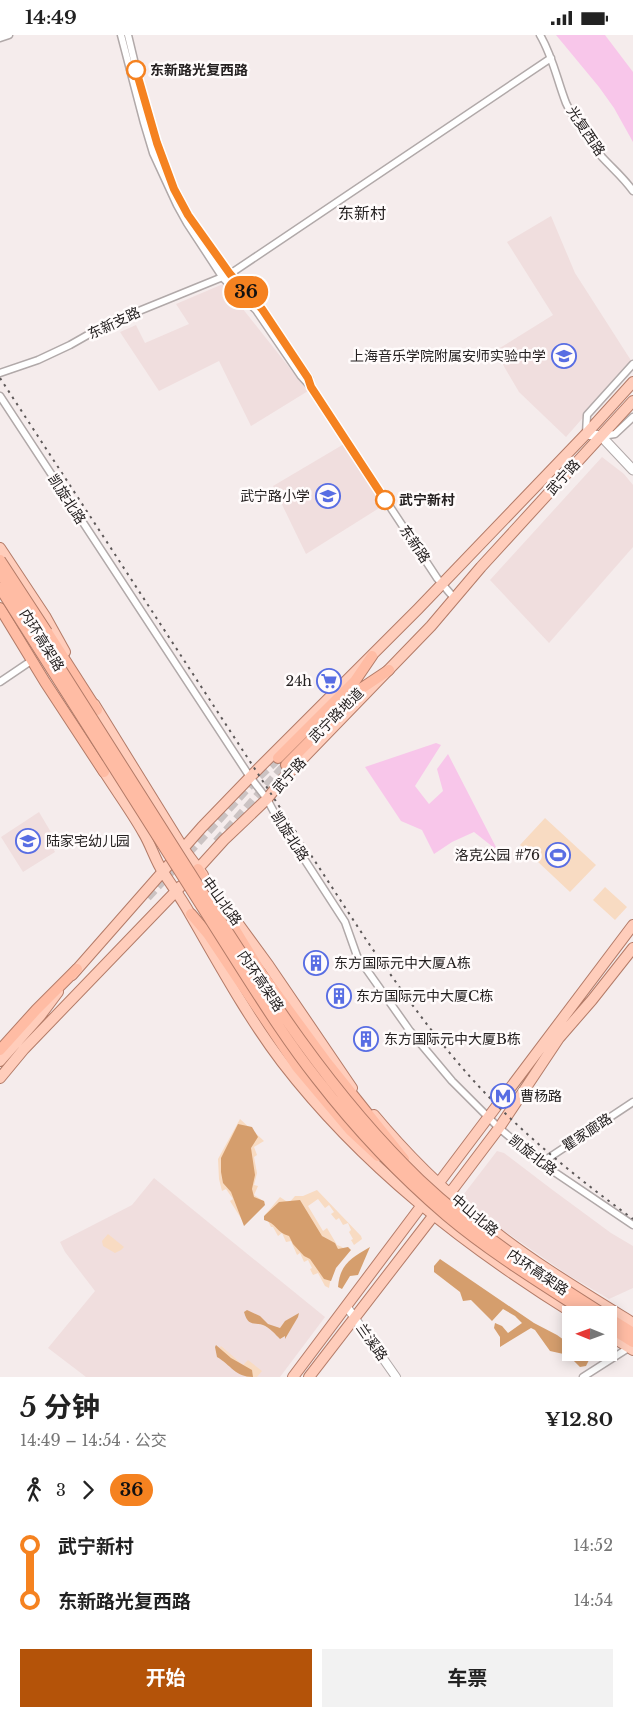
<!DOCTYPE html>
<html lang="zh">
<meta charset="utf-8">
<style>
:root{--surface:#fff;--page:#f2f2f2;--text:#222;--muted:#767676;--accent:#b45309}
body{margin:0;font-family:"Libre Baskerville","Noto Sans SC",serif;background:var(--page);color:var(--text);height:100vh;display:flex;flex-direction:column;font-size:19px;white-space:nowrap}
*{box-sizing:border-box;margin:0}
p{font-size:16px;color:var(--muted)}
.icon{flex:none;width:28px;height:28px;fill:none;stroke:currentColor;stroke-width:2;stroke-linecap:round;stroke-linejoin:round}
.map{position:relative;height:1342px;overflow:hidden}
.details{display:flex;flex-direction:column;background:var(--surface);flex:1}
.details>*{flex:none}
.badge{padding:0 10px;border-radius:16px;font-size:18px;line-height:32px}
.needle{width:32px;rotate:271deg}
.controls{position:absolute;left:562px;top:1271px;display:grid;gap:10px}
.controls a{display:grid;place-items:center;width:55px;height:55px;border-radius:0px;background:var(--surface);box-shadow:0 2px 12px #0003;font-size:25px}
.map>.badge{position:absolute;translate:-50% -50%;box-shadow:0 0 0 2px #fff}
.legs{display:flex;align-items:center;gap:8px;height:55px;padding:0 20px;font-size:16px}
.legs p{margin-inline-start:auto}
.summary{display:flex;align-items:center;justify-content:space-between;height:85px;padding:0 20px}
h1{font-size:28px;font-weight:700;line-height:38px}
.primary-button{display:flex;gap:10px;margin-top:auto;padding:10px 20px}
.primary-button a{flex:1;height:58px;border-radius:0px;background:var(--accent);color:#fff;font-size:20px;font-weight:700;line-height:58px;text-align:center}
.primary-button a+a{background:var(--page);color:var(--text)}
ul{padding:0 20px;list-style:none}
li{display:flex;align-items:center;gap:18px;height:55px;font-size:19px}
li i{display:grid;place-items:center;width:8px;height:100%;margin:0 6px;background:currentColor}
li i::after{content:'';width:12px;height:12px;margin:-6px;border:4px solid;border-radius:50%;background:var(--surface)}
li p{margin-inline-start:auto}
li:first-child i{background:linear-gradient(#0000 50%,currentColor 0)}
li:last-child i{background:linear-gradient(currentColor 50%,#0000 0)}
.status{display:flex;justify-content:space-between;align-items:center;height:35px;padding:0 25px;background:var(--surface);direction:ltr}
.status svg{height:14px;fill:currentColor}
.map>svg:first-child{display:block}
.built{fill:#f0dede}
.green{fill:#f8dbc2}
.forest{fill:#d59e6d}
.water{fill:#f8c6ea}
.lines{fill:none;stroke-linecap:round;stroke-linejoin:round}
.trunk-tunnel{stroke:#cbc3c3;stroke-width:10;stroke-dasharray:10 5;stroke-linecap:butt}
.minor-casing{stroke:#b1a9a9;stroke-width:9}
.tertiary-casing{stroke:#b1a9a9;stroke-width:10}
.secondary-casing{stroke:#b1a9a9;stroke-width:11}
.primary-casing{stroke:#b37b68;stroke-width:12}
.trunk-casing{stroke:#b37b68;stroke-width:12}
.minor{stroke:#fff;stroke-width:6}
.tertiary{stroke:#fff;stroke-width:8}
.secondary{stroke:#fff;stroke-width:9}
.primary{stroke:#ffcdbb;stroke-width:10}
.trunk{stroke:#ffbca4;stroke-width:10}
.rail{stroke:#5e5959;stroke-width:2;stroke-dasharray:2.5 5;stroke-linecap:butt}
.trunk-bridge-casing{stroke:#b37b68;stroke-width:12;stroke-linecap:butt}
.trunk-bridge{stroke:#ffbca4;stroke-width:10}
.line-1-casing{stroke:#fff;stroke-width:11}
.line-1{stroke:#f58220;stroke-width:8}
.stop-1-dot{fill:#fff;stroke:#f58220;stroke-width:2.5}
.labels{text-anchor:middle;dominant-baseline:central;stroke-width:5;stroke-linejoin:round;paint-order:stroke}
.stop-label{font-size:14px;font-weight:bold;fill:#252121;stroke:#fffbfb;text-anchor:start}
.street-label{font-size:14px;fill:#252121;stroke:#fffbfb}
.poi-label{font-size:14px;fill:#252121;stroke:#fffbfb;text-anchor:start}
.quarter-label{font-size:16px;fill:#252121;stroke:#fffbfb}
</style>
<div class="status"><b>14:49</b><svg viewBox="0 0 49 12"><path d="M0 12V9h3v3zM5 12V6h3v6zM10 12V3h3v9zM15 12V0h3v12zM26 1h20v11H26zM47 4h2v5h-2z"/></svg></div>
<div class="map">
<svg width="633" height="1342" viewBox="0 0 633 1342">
<rect width="100%" height="100%" fill="#f5ecec"/>
<path class="built" d="M551,181L575,238L632,327L566,402L519,357L495,316L553,280L507,207Z
M223,249L308,356L251,391L219,326L159,356L120,297L136,290L145,308L189,289L176,269Z
M344,409L384,470L306,519L273,451Z
M602,422L624,439L633,450V512L549,608L490,545Z
M39,777L55,804L50,807L55,817L23,837L1,802Z
M497,1116L504,1118L554,1156L611,1198L633,1211V1253L609,1264L568,1240L500,1193L468,1169L463,1163L464,1159Z
M154,1143L325,1282L280,1342H86L48,1313L95,1256L65,1217L60,1207L132,1170Z"/>
<path class="green" d="M545,783L596,830L570,857L520,810Z
M605,852L627,872L615,885L593,865Z
M240,1084L264,1106L254,1112L257,1120L254,1122L257,1138L254,1150L258,1151L254,1160L265,1167L244,1188L230,1166L233,1164L226,1154L222,1156L219,1144L218,1124Z
M317,1155L361,1201L362,1204L354,1210L351,1205L353,1204L349,1197L351,1195L348,1188L343,1190L339,1183L336,1185L331,1179L334,1177L329,1170L325,1173L318,1164L308,1171L323,1196L327,1193L337,1210L342,1212L346,1216C336,1225 331,1240 329,1253L325,1251L318,1238L313,1240L310,1234L312,1233L308,1225L304,1227L300,1218L297,1220L291,1206L286,1207L282,1198L278,1201L273,1192H271L265,1180L280,1162L289,1168L295,1161H303Z
M108,1199L124,1212L121,1215L115,1218L103,1211L102,1206Z
M221,1311L243,1330L248,1325L262,1336L257,1342H247L216,1317Z"/>
<path class="forest" d="M238,1089L252,1092L258,1102L251,1113L255,1140L252,1154L254,1162L264,1166L265,1170L244,1191L231,1157L223,1148L221,1137V1123Z
M300,1165L322,1201L335,1208L338,1214L348,1212L351,1215L336,1233L331,1246L324,1244L310,1224L304,1221L293,1209L289,1201C277,1198 276,1188 264,1185V1181L279,1167Z
M370,1212L358,1240L350,1241L342,1254L338,1252C340,1229 351,1223 370,1212Z
M440,1224L534,1288L557,1300L571,1310V1318H584L590,1323L586,1331L580,1332L568,1320L550,1316L535,1295L531,1293L500,1312V1302L494,1293L495,1288L502,1291L508,1298L522,1288L515,1281L503,1274L492,1286L471,1265L463,1266L460,1257L434,1237V1231Z
M247,1275L260,1281L268,1289L280,1293L285,1286L299,1278L298,1282L285,1304V1301L280,1304C276,1300 269,1292 263,1290C254,1287 248,1292 244,1277Z
M216,1310L231,1323L252,1335L253,1342C235,1342 231,1330 217,1322L215,1312Z"/>
<path class="water" d="M556,0H605L633,37V107L614,73L599,52Z
M436,708L441,710L415,751L429,769L443,756L437,734L448,719L498,816L474,797L452,807L434,819L422,795L401,786L365,732Z"/>
<g class="lines">
<path class="trunk-tunnel" d="M217,807L286,730
M147,862L254,745L278,723"/>
<defs>
<path id="minor" d="M121,0L144,88L153,118L177,170L187,188L223,243L256,275L301,341L311,352L437,543L455,564
M128,0L148,83L157,108L174,154L188,180L230,239L261,274L309,343L311,351
M540,0C553,22 557,45 566,68C575,87 589,106 602,122C613,134 624,143 633,156
M0,3L9,0
M0,338L38,325L70,310L107,289L230,239L551,23
M0,361L250,742L267,764L275,779L345,887L357,921L410,996L452,1046L499,1093L541,1128L633,1190
M586,399L587,380L633,329
M602,401L615,399L633,382
M0,647L28,628
M541,1128L633,1067
M583,1342L630,1312"/>
<path id="tertiary" d="M347,1272L396,1342"/>
<path id="secondary" d="M586,399L601,401L633,435"/>
<path id="primary" d="M0,513L45,581L65,617
M94,669L183,813L203,840
M100,730C114,753 130,774 143,797C151,810 155,825 163,837C172,851 182,864 190,879C219,929 247,981 282,1027C362,1131 465,1211 576,1280
M195,837L224,805L267,764L282,745L431,591L481,532L633,366
M223,868L269,931L352,1053
M72,940L202,792L259,733L418,574L586,399L633,347
M0,1026L40,981L58,957
M0,1043L24,1014L181,851
M374,1080C404,1116 442,1154 479,1184C526,1223 581,1256 633,1288
M435,1153L633,890
M447,1162L499,1093L559,1003L592,965L633,913
M609,1300L633,1315
M293,1342L425,1166
M309,1342L437,1176"/>
<path id="trunk" d="M0,573L45,647L104,737
M47,597L97,675
M278,723L355,646L372,621
M286,730L362,653L389,635
M198,834L262,939L325,1025L404,1124
M191,879L208,899L297,1032L350,1095L378,1121
M0,1015L36,975L77,934
M609,1283L633,1298
M609,1292L633,1307"/>
</defs>
<use href="#minor" class="minor-casing"/>
<use href="#tertiary" class="tertiary-casing"/>
<use href="#secondary" class="secondary-casing"/>
<use href="#primary" class="primary-casing"/>
<use href="#trunk" class="trunk-casing"/>
<use href="#minor" class="minor"/>
<use href="#tertiary" class="tertiary"/>
<use href="#secondary" class="secondary"/>
<use href="#primary" class="primary"/>
<use href="#trunk" class="trunk"/>
<path class="rail" d="M0,343L367,906C404,959 441,1012 486,1059C530,1105 581,1146 633,1184"/>
<defs>
<path id="trunk-bridge" d="M0,525L47,597
M0,538C65,641 130,744 196,847C262,951 330,1059 420,1145C476,1198 540,1239 605,1280
M0,553L244,938C267,974 290,1010 317,1044C355,1093 399,1140 447,1181C491,1218 542,1249 590,1280"/>
</defs>
<use href="#trunk-bridge" class="trunk-bridge-casing"/>
<use href="#trunk-bridge" class="trunk-bridge"/>
</g>
<g class="lines">
<defs>
<path id="line-1" d="M136,35L157,108L174,154L188,180L230,239L262,274L308,343L311,352L385,465"/>
</defs>
<use href="#line-1" class="line-1-casing"/>
<use href="#line-1" class="line-1"/>
</g>
<defs>
<symbol id="school-ring" viewBox="-11 -11 22 22"><circle r="9.5" fill="#fffbfb" stroke="#586de3" stroke-width="1.5"/><path d="M0-5L7-2L0 1L-7-2ZM-4 1L0 2.5L4 1V4Q0 6-4 4Z" fill="#586de3"/></symbol>
<symbol id="supermarket-ring" viewBox="-11 -11 22 22"><circle r="9.5" fill="#fffbfb" stroke="#586de3" stroke-width="1.5"/><path d="M-6-5.5h2.5l.6 2H6L4.5 2H-2.5L-4.4-4H-6ZM-1.5 3.2a1.3 1.3 0 1 0 .1 0ZM3 3.2a1.3 1.3 0 1 0 .1 0Z" fill="#586de3"/></symbol>
<symbol id="stadium-ring" viewBox="-11 -11 22 22"><circle r="9.5" fill="#fffbfb" stroke="#586de3" stroke-width="1.5"/><path d="M0-5a6.5 5 0 1 0 0 10a6.5 5 0 1 0 0-10ZM-3.5-1.8h7v3.6h-7Z" fill="#586de3"/></symbol>
<symbol id="building-ring" viewBox="-11 -11 22 22"><circle r="9.5" fill="#fffbfb" stroke="#586de3" stroke-width="1.5"/><path d="M-4-6H4V6H1V3H-1V6H-4ZM-2.5-4.3h1.7v1.8h-1.7ZM.8-4.3h1.7v1.8H.8ZM-2.5-1h1.7V.8h-1.7ZM.8-1h1.7V.8H.8Z" fill="#586de3"/></symbol>
<symbol id="metro-ring" viewBox="-11 -11 22 22"><circle r="9.5" fill="#fffbfb" stroke="#586de3" stroke-width="1.5"/><path d="M-5.5 5V-5H-3L0 0L3-5H5.5V5H3V-.5L0 4L-3-.5V5Z" fill="#586de3"/></symbol>
</defs>
<g fill-rule="evenodd">
<use href="#school-ring" x="550" y="307" width="28" height="28"/>
<use href="#school-ring" x="314" y="447" width="28" height="28"/>
<use href="#supermarket-ring" x="315" y="632" width="28" height="28"/>
<use href="#school-ring" x="14" y="792" width="28" height="28"/>
<use href="#stadium-ring" x="544" y="806" width="28" height="28"/>
<use href="#building-ring" x="302" y="914" width="28" height="28"/>
<use href="#building-ring" x="325" y="947" width="28" height="28"/>
<use href="#building-ring" x="352" y="990" width="28" height="28"/>
<use href="#metro-ring" x="489" y="1047" width="28" height="28"/>
</g>
<g class="stop-1-dot">
<circle cx="136" cy="35" r="9"/>
<circle cx="385" cy="465" r="9"/>
</g>
<g class="labels">
<g class="stop-label">
<text x="150" y="35">东新路光复西路</text>
<text x="399" y="465">武宁新村</text>
</g>
<g class="street-label">
<text transform="translate(586 96) rotate(56)">光复西路</text>
<text transform="translate(114 288) rotate(-25)">东新支路</text>
<text transform="translate(563 442) rotate(-48)">武宁路</text>
<text transform="translate(67 464) rotate(57)">凯旋北路</text>
<text transform="translate(415 509) rotate(56)">东新路</text>
<text transform="translate(42 605) rotate(58)">内环高架路</text>
<text transform="translate(336 680) rotate(-45)">武宁路地道</text>
<text transform="translate(289 740) rotate(-48)">武宁路</text>
<text transform="translate(290 801) rotate(57)">凯旋北路</text>
<text transform="translate(222 866) rotate(54)">中山北路</text>
<text transform="translate(261 946) rotate(56)">内环高架路</text>
<text transform="translate(587 1097) rotate(-33)">瞿家廊路</text>
<text transform="translate(533 1120) rotate(38)">凯旋北路</text>
<text transform="translate(475 1180) rotate(40)">中山北路</text>
<text transform="translate(538 1237) rotate(34)">内环高架路</text>
<text transform="translate(372 1307) rotate(55)">兰溪路</text>
</g>
<g class="poi-label">
<text x="546" y="321" text-anchor="end">上海音乐学院附属安师实验中学</text>
<text x="310" y="461" text-anchor="end">武宁路小学</text>
<text x="312" y="646" text-anchor="end">24h</text>
<text x="46" y="806">陆家宅幼儿园</text>
<text x="540" y="820" text-anchor="end">洛克公园 #76</text>
<text x="334" y="928">东方国际元中大厦A栋</text>
<text x="356" y="961">东方国际元中大厦C栋</text>
<text x="384" y="1004">东方国际元中大厦B栋</text>
<text x="520" y="1061">曹杨路</text>
</g>
<g class="quarter-label">
<text x="362" y="178">东新村</text>
</g>
</g>
</svg>
<div class="controls">
<a><svg class="needle" viewBox="-14 -14 28 28"><path d="M0-13l5 13h-10z" fill="#e53935"/><path d="M0 13l5-13h-10z" fill="#767676"/></svg></a>
</div>
<b class="badge" style="left:246px;top:257px;background:#f58220;color:#111">36</b>
</div>
<section class="details">
<div class="summary"><div><h1>5 分钟</h1><p>14:49 – 14:54 · 公交</p></div><b>¥12.80</b></div>
<div class="legs"><svg class="icon" aria-label="walk" viewBox="0 0 24 24"><circle cx="13" cy="4" r="2"/><path d="M13 8l-2 6 4 7M11 14l-3 7M7 12l3-4h3l4 4"/></svg>3<svg class="icon" aria-label="forward" viewBox="0 0 24 24"><path d="M9 5l7 7-7 7"/></svg><b class="badge" style="background:#f58220;color:#111">36</b></div>
<ul>
<li><i style="color:#f58220"></i><b>武宁新村</b><p>14:52</p></li>
<li><i style="color:#f58220"></i><b>东新路光复西路</b><p>14:54</p></li>
</ul>
<div class="primary-button"><a>开始</a><a>车票</a></div>
</section>
